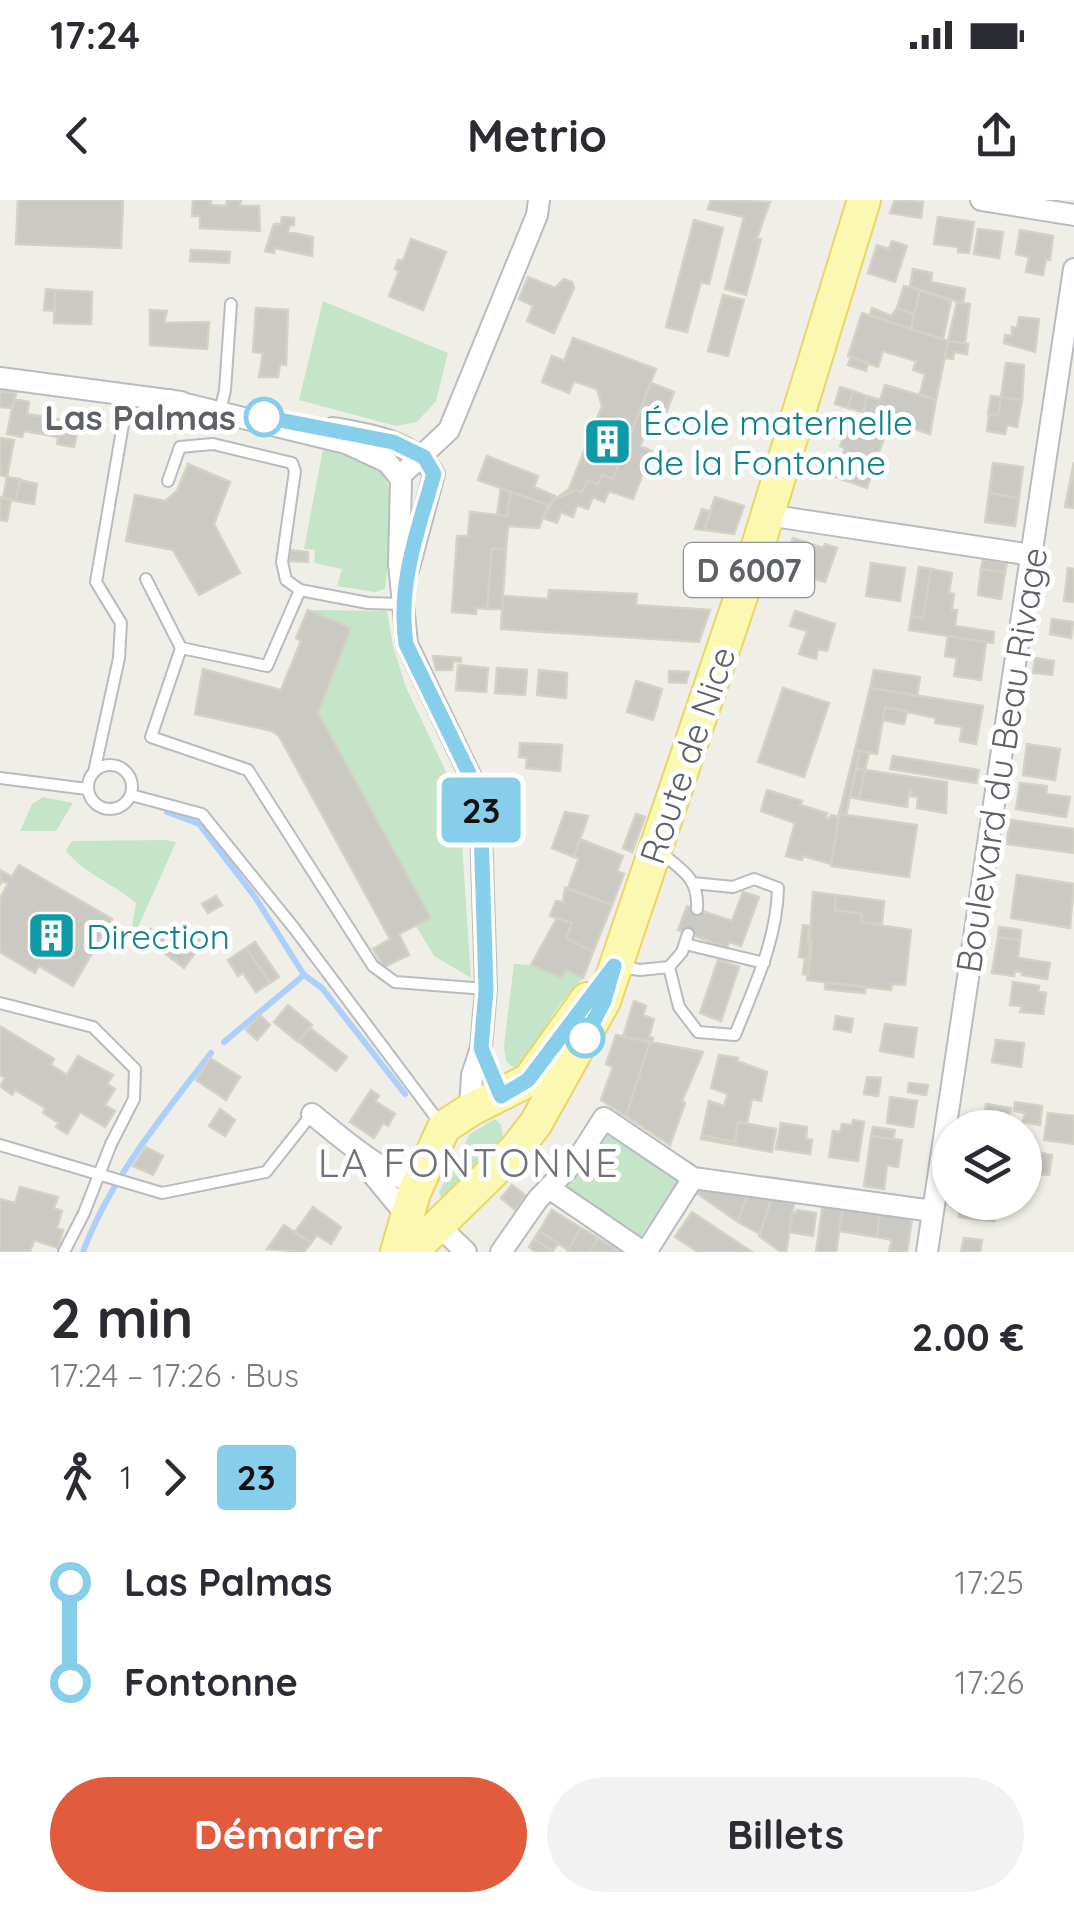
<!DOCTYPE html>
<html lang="fr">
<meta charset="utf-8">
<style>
:root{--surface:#fff;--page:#f2f2f3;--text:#2b2b33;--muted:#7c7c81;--accent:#e05c3c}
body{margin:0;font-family:Quicksand,sans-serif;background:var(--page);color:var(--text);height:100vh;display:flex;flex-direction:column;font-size:38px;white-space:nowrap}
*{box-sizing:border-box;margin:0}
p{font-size:32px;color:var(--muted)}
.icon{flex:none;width:55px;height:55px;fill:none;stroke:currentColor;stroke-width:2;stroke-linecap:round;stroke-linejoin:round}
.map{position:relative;height:1052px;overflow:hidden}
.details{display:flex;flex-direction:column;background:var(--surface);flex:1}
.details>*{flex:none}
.badge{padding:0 20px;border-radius:8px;font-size:35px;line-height:65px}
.buttons{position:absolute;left:932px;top:910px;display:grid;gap:20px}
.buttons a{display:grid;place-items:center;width:110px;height:110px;border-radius:50%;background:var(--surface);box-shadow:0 2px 8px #0004;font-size:50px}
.map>.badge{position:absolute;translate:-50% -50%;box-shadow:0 0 0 5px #fff}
.legs{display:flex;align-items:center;gap:15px;height:110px;padding:0 50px;font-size:32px}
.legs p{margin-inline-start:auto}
.head{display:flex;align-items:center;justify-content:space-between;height:170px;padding:0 50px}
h1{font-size:55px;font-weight:700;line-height:75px}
.action{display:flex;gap:20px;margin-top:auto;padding:20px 50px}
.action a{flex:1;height:115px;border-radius:60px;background:var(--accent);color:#fff;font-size:40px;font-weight:700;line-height:115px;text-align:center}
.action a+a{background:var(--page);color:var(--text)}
ul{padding:0 50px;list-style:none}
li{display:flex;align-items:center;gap:35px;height:100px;font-size:38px}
li i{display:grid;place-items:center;width:15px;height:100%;margin:0 12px;background:currentColor}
li i::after{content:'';width:25px;height:25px;margin:-12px;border:8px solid;border-radius:50%;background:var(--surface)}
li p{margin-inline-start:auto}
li:first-child i{background:linear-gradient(#0000 50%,currentColor 0)}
li:last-child i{background:linear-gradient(currentColor 50%,#0000 0)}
.status{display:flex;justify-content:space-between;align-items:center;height:70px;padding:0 50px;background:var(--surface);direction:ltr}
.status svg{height:28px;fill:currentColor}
header{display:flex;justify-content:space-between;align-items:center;height:130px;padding:0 50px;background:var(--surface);font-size:45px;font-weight:700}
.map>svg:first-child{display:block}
.green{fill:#c5e5c9}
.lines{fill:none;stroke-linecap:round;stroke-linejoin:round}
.stream{stroke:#accffb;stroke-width:6}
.building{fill:#cbc9c4;stroke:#d4d1c5;stroke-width:2.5}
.lane-casing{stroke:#b9bbc0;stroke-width:14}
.street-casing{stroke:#b9bbc0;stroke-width:24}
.primary-casing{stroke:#ead565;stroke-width:36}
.lane{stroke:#fff;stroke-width:10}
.street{stroke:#fff;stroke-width:20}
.primary{stroke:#fbf8b1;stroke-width:32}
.line-1-casing{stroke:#fff;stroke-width:22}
.line-1{stroke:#87ceeb;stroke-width:15}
.stop-1-dot{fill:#fff;stroke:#87ceeb;stroke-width:5}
.labels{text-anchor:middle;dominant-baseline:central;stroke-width:10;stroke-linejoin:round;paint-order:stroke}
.shield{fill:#fff;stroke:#8e9094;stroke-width:2.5}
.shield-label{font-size:32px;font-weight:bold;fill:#5e6166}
.stop-label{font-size:35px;font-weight:bold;fill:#5e6166;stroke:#fff;text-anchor:end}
.culture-label{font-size:35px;fill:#0d838f;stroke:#fff;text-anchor:start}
.street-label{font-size:35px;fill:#5e6166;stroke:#fff}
.quarter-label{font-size:40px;letter-spacing:2.5px;fill:#6f7378;stroke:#fff}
</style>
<div class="status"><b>17:24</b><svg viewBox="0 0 49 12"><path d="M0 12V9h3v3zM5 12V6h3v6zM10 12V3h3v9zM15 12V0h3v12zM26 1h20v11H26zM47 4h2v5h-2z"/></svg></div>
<header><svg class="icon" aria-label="back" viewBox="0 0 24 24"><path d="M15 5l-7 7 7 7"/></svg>Metrio<svg class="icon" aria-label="share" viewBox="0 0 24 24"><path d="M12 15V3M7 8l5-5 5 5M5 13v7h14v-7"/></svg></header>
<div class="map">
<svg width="1074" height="1052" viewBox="0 0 1074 1052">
<rect width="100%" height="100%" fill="#f0efe7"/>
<path class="green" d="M323,101L448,153L436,201L417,222L396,226L299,200Z
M323,249C340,253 362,255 376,267C407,295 388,352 385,389L375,392L337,386L342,369L314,363L315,350L304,349Z
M308,410L387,411L393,445L405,485L459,599L471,778L434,756L416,726L430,718L318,513L351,429Z
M43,597L73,603L56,631H20L32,604Z
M165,640L176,642L128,750L136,703C117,686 78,670 66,650L72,641Z
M514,764L531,765L561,778L566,770L583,778L559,805L520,867L514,868L506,861L504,846Z
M495,919L501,925L503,937L485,962L442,999L439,992L470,934Z
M607,932L678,980L640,1038L566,989Z"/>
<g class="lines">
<path class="stream" d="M167,612L199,624L255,697L304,775
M224,842L304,775L322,788L405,894
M83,1052C110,979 164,914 211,853"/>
</g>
<path class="building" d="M18,0H123L121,48L16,44Z
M193,0H211V5L226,6L227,1L241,0L240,6H259L260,31L200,28V16H192Z
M711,0L770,2L757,38L761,39L746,95L725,89L744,17L708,9Z
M895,0L923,2L921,18L890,13Z
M282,17L294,18V25H290L288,32L313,37L312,56L275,48L274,53L265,51L274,24H281Z
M938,17L974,22L969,53L958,52V47L934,44Z
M694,20L723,28L709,84L701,82L687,132L666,127Z
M978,29L1003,32L999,58L974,54Z
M1020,30L1053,36L1050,60L1046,59L1043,75L1026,72L1029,57L1016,54Z
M411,39L446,52L423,110L389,96L399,71L395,69L398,60L403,61Z
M892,41L907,46L895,82L868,73L877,45L889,49Z
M191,50L230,52L229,63L190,61Z
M913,69L932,73L931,82L965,89L963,103L910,87Z
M528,77L555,88L564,79L572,82L574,88L554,133L527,121L533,106L519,99Z
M904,86L920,90L914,114L897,108Z
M46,89L55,90V111L44,110Z
M55,90L92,92L91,124L54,123Z
M920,90L951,101L943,139L911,129Z
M723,95L744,100L728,156L708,151Z
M957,102L970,104L965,143L948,141Z
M256,108L288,110L286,165L280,164L278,177H259L263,153L253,152Z
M872,108L891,116L897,108L914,114L911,129L870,115Z
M150,110L167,111L164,123L209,122L207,149L150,145Z
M862,113L948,141L936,200L920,194L925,174L913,170L916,161L883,151L878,167L848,156Z
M1019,117L1039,119L1035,152L1004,143L1005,135L1012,136V127L1017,128Z
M573,138L656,169L613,279L602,275L598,284L587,281L582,292L575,290L554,300L569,289L602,206L597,189L574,181L569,193L542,182L552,156L564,161Z
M948,141L968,144L967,154L954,152L953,159L945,158Z
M851,157L868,163L866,171L848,165Z
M1006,163L1024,165L1022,200L1001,197Z
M651,183L674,192L664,218L641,208Z
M885,185L936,200L930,234L863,212L867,196L880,200Z
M840,187L853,191L848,208L835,204Z
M0,191L16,193L13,208L0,207Z
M853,191L867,196L863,212L848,208Z
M991,196L1001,197L998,215L988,214Z
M1001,197L1022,200L1017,227L1007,225L1005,234L987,231L989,214L998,215Z
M14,199L29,202L27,214L79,223L74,247L57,244L58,237L24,231L22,237L7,234Z
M641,208L654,214L640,246L652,251L633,299L609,291L604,302L593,297L588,309L577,305L573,317L561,312L557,323L543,318L554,300L575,290L582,292L587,281L598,284L602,275L613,279Z
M849,223L885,235L867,288L835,277L845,248L840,246Z
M0,238L14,240L7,277L0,275Z
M487,256L538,276L534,287L555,296L554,300L548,305L478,280Z
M1074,262V308L1065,307Z
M993,263L1023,267L1019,298L989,293Z
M188,264L230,282L214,324L240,373L199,395L173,350L126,341L135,295L165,301L177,291Z
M7,277L20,279L16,301L3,298Z
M20,280L37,284L34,304L16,301Z
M501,288L511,292L507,316L497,315Z
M511,292L548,305L539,328L508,326L506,349H492L487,409L476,408V414L452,412L457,336H468L470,312L507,316Z
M989,293L1019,298L1015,326L985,322Z
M0,297L11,299L7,321L0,320Z
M715,297L744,306L734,334L704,330Z
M702,309L711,312L704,330L695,329Z
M793,338L823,348L825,344L837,348L825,382L802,376L799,386L780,380Z
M492,349H506L502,409H487Z
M290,350L308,352V362L289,361Z
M983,359L1007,363L1005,372L981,369Z
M871,363L905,368L900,401L866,396Z
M919,367L931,369L923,418L911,416Z
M1068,368L1074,369V402L1064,401Z
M931,369L952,373L949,393L954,394L952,410H957L955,426L994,432L993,443L909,430L911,416L923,418Z
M981,369L1005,372L1001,399L978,395Z
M549,390L637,394L636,405L710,410L699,442L501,429L503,396L548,399Z
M308,410L351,428L318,513L431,718L399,734L409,755L384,767L373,749L390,739L279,536L272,531L195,514L203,469L281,490L301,441L296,438Z
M795,411L835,424L827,451L818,449L816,459L799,454L807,431L790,426Z
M1052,419L1073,422L1071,438L1050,434Z
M948,436L986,442L981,480L954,476L957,458L945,456Z
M433,456L461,458V462L453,461L452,470H436Z
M1035,458L1054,461L1052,475L1033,473Z
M458,465L488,468L486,492L456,490Z
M497,468L527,470L525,495L495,493Z
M539,470L567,473L566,498L537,495Z
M874,470L920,477L917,496L870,488Z
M669,471L689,472L686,483L669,482Z
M636,481L662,489L653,520L627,512Z
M783,488L829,503L804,577L758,562Z
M870,488L983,506L976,544L960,541L962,527L935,523L936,518L885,507L877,554L855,550Z
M885,507L907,511L904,524L883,520Z
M520,543L562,545L560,571L526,568L527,558L519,557Z
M1027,544L1060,549L1055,580L1023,575Z
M855,550L860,551L846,615L839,614Z
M860,551L869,552L865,570L856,569Z
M893,556L979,570L976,583L890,569Z
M856,569L865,570L859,599L850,597Z
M865,570L947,582L946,613L917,608L918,597L911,596L912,591L909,590L907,607L859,599Z
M1020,583L1047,586L1046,594L1070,597L1066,617L1016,609Z
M767,590L802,601L800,605L827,613L826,618L829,619L831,615L839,617L831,664L803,656L802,660L786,656L795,623L761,611Z
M565,612L588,616L574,657L552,648Z
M636,614L645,617L632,652L623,648Z
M839,614L917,625L909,677L831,666Z
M1011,620L1074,629V653L1006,644Z
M580,639L623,656L617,671L624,674L612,705L568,688L579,658L574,657Z
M19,665L112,719L73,786L39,766L35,773L0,752V698L8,684L2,681L0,685V670L12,677Z
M1017,675L1074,684L1070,728L1011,718Z
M565,688L612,705L593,752L566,738L572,723L550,716L556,701L563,702Z
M743,692L759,697L741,746L729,742L727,748L678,730L687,706L732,721Z
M813,692L836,695L835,710L862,714L861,722L911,730L905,785L892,784L891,790L807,780Z
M836,695L884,701L882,724L861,722L862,714L835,710Z
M216,696L222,705L208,713L202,704Z
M557,718L572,723L566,738L593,752L583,778L566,770L562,778L531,765Z
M182,723L204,741L184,768L143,737L150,729L168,742Z
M803,725L809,726L807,742L812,743L808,775L803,774L805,758L799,757Z
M999,727L1021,730L1020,740L998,737Z
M998,737L1020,740L1018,758L1050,763L1047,779L1022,775V772L1015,771L1014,776L992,773Z
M255,742L279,777L270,783L246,748Z
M246,748L270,783L256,792L243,773L238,776L228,760Z
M718,760L739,767L721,821L700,813Z
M1013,782L1039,786L1038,791L1046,793L1043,814L1020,812L1022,806L1010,805Z
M825,783L865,787V793L825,789Z
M634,801L646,806L643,815L654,819L649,837L653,838L652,842L623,837Z
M288,805L312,825L298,842L274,822Z
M260,815L270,825L257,840L246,830Z
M836,816L853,819L851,832L834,829Z
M885,824L917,828L913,857L880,851Z
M0,826L54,859L51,865L67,875L78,856L113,875L107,884L115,889L105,905L115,911L105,927L80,912L67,934L56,927L59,923L43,913L45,908L15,890L12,895L0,886L5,878L0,875Z
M310,828L347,857L336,871L298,841Z
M616,835L650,842L626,916L601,900L613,867L606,864Z
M996,840L1024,843L1021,867L992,862Z
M650,842L703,852L682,901L685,903L670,945L626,916Z
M719,855L738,858L737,861L767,872L761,901L752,899L747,923L738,922L735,942L702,935L709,901L724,906L728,894L711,888Z
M210,858L240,877L226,900L196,880Z
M867,877L881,878L878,896L864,894Z
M909,883L928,885L926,895L908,892Z
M371,890L379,896L375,901L395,914L388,926L383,923L374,938L350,922Z
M890,897L917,901L913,927L887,923Z
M1015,902L1042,906L1040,925L1023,922L1025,913L1014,911Z
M986,904L1011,908L1007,928L983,927Z
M220,909L235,920L225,936L209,926Z
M1048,913L1074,916V944L1044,940Z
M853,920L864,922L858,961L829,957L833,931L840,932L842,924L852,925Z
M738,922L776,929L772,952L701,939L702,935L735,942Z
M781,923L807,927L806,939L812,940L810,954L776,949Z
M873,927L895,930L893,939L871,936Z
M871,936L902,940L898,967L887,965L884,989L864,986Z
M146,947L163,956L153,975L133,966Z
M1040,953L1052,955L1049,975L1025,973V954L1039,957Z
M512,985L526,996L515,1010L501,998Z
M704,985L747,995L738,1022L698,994Z
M20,987L58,997L54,1008L62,1011L57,1028L63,1030L58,1048L34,1040L30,1052H0V999L15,1003Z
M773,994L795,998L786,1052H781L759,1036Z
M747,995L771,1001L760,1034L738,1022Z
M961,1002H996L994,1021L959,1017Z
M823,1003L843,1006L836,1052H816Z
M843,1006L880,1012L877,1037L839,1031Z
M313,1007L341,1027L331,1044L317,1035L311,1043L295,1032Z
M552,1010L581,1028L568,1050L539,1031Z
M797,1010L816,1013L813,1036L789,1032L792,1012L797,1013Z
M692,1012L752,1052H698L675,1037Z
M880,1012L912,1019L907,1052L889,1051L892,1040L877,1037Z
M284,1025L311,1043L304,1052L267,1049Z
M581,1028L598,1038L589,1052H567Z
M539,1031L558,1043L553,1051L534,1039Z
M598,1038L620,1052H589Z
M964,1038L982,1040L980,1052H961Z
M534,1039L553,1051L552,1052H536L529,1047Z"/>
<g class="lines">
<defs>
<path id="lane" d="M220,212L225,190L231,104
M168,281L180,247L213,244L292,263L295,271L282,362L286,380L300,390
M146,379L181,448
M402,404L368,403L300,390L267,466L181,448L151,537L248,570L373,766L395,782L486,789
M88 587a22 22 0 1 1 44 0a22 22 0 1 1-44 0Z
M94,572L119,458L121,423L96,382L128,195
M0,578L87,589
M131,595L202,614L294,728L440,923
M659,651C681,670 699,677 697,709
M685,744L764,763
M620,767L640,770L669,767L682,752L688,734
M669,767L679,807L698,832L735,835C754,787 777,740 778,688L754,679L733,687L693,683
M0,803L93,827L135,869L134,899L111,944L84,1013L64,1052
M0,945L162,993L266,972L311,915"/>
<path id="street" d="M981,0L1074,15
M0,178L181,202
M169,200L346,243L387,262L401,279L399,364L407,444L480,596L486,789L481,848L472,875L470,910
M333,228C370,234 414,241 434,274L408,371
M399,277L449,230L537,15L539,0
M767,315L1032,355
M312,914C340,937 383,974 418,984
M362,955L374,976L407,1016
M693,978L933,1011
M549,988L643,1052
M439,1026L466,1052
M501,1052L538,999L579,957L604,918L693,978L646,1052
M927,1052L1074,69"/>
<path id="primary" d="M397,1052L414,993L444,927L470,910L529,880L587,799
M411,1052L516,949L536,923L604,801L757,349L864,0"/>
</defs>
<use href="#lane" class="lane-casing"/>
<use href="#street" class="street-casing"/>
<use href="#primary" class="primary-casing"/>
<use href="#lane" class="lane"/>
<use href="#street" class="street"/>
<use href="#primary" class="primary"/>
</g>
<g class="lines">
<defs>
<path id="line-1" d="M264,217L393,242L424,257L434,274C418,330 397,385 406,444L480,596L486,790L481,848L501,896L528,880L614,766L604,801L585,838"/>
</defs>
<use href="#line-1" class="line-1-casing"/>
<use href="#line-1" class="line-1"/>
</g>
<defs>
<symbol id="building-square" viewBox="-11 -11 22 22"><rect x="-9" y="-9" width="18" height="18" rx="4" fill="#0f9aa8" stroke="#fff"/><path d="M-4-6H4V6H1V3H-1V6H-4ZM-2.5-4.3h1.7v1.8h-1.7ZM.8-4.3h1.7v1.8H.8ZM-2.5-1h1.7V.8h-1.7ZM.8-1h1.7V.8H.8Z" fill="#fff"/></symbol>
</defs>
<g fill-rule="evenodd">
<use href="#building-square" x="580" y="214" width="55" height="55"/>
<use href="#building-square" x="24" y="708" width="55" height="55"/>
</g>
<g class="stop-1-dot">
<circle cx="264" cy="217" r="18"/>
<circle cx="585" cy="838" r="18"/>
</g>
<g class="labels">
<rect class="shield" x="684" y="343" width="130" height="54" rx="8"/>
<g class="shield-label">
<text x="749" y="370">D 6007</text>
</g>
<g class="stop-label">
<text x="236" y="217">Las Palmas</text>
</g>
<g class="culture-label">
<text x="643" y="222">École maternelle<tspan x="643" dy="40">de la Fontonne</tspan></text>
<text x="86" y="736">Direction</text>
</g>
<g class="street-label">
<text transform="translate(687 555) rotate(-71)">Route de Nice</text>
<text transform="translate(1001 560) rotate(-81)">Boulevard du Beau Rivage</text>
</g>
<g class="quarter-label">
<text x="469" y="962">LA FONTONNE</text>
</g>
</g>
</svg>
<div class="buttons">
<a><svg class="icon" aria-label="layers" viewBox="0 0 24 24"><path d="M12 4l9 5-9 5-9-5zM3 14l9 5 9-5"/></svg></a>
</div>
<b class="badge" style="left:481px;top:610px;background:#87ceeb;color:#111">23</b>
</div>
<section class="details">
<div class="head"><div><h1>2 min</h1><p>17:24 – 17:26 · Bus</p></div><b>2.00 €</b></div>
<div class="legs"><svg class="icon" aria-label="walk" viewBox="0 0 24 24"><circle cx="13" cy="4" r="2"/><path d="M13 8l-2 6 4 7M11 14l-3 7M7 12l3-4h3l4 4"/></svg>1<svg class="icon" aria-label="forward" viewBox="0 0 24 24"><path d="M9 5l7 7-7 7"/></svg><b class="badge" style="background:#87ceeb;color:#111">23</b></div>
<ul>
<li><i style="color:#87ceeb"></i><b>Las Palmas</b><p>17:25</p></li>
<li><i style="color:#87ceeb"></i><b>Fontonne</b><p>17:26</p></li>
</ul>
<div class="action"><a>Démarrer</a><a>Billets</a></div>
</section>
